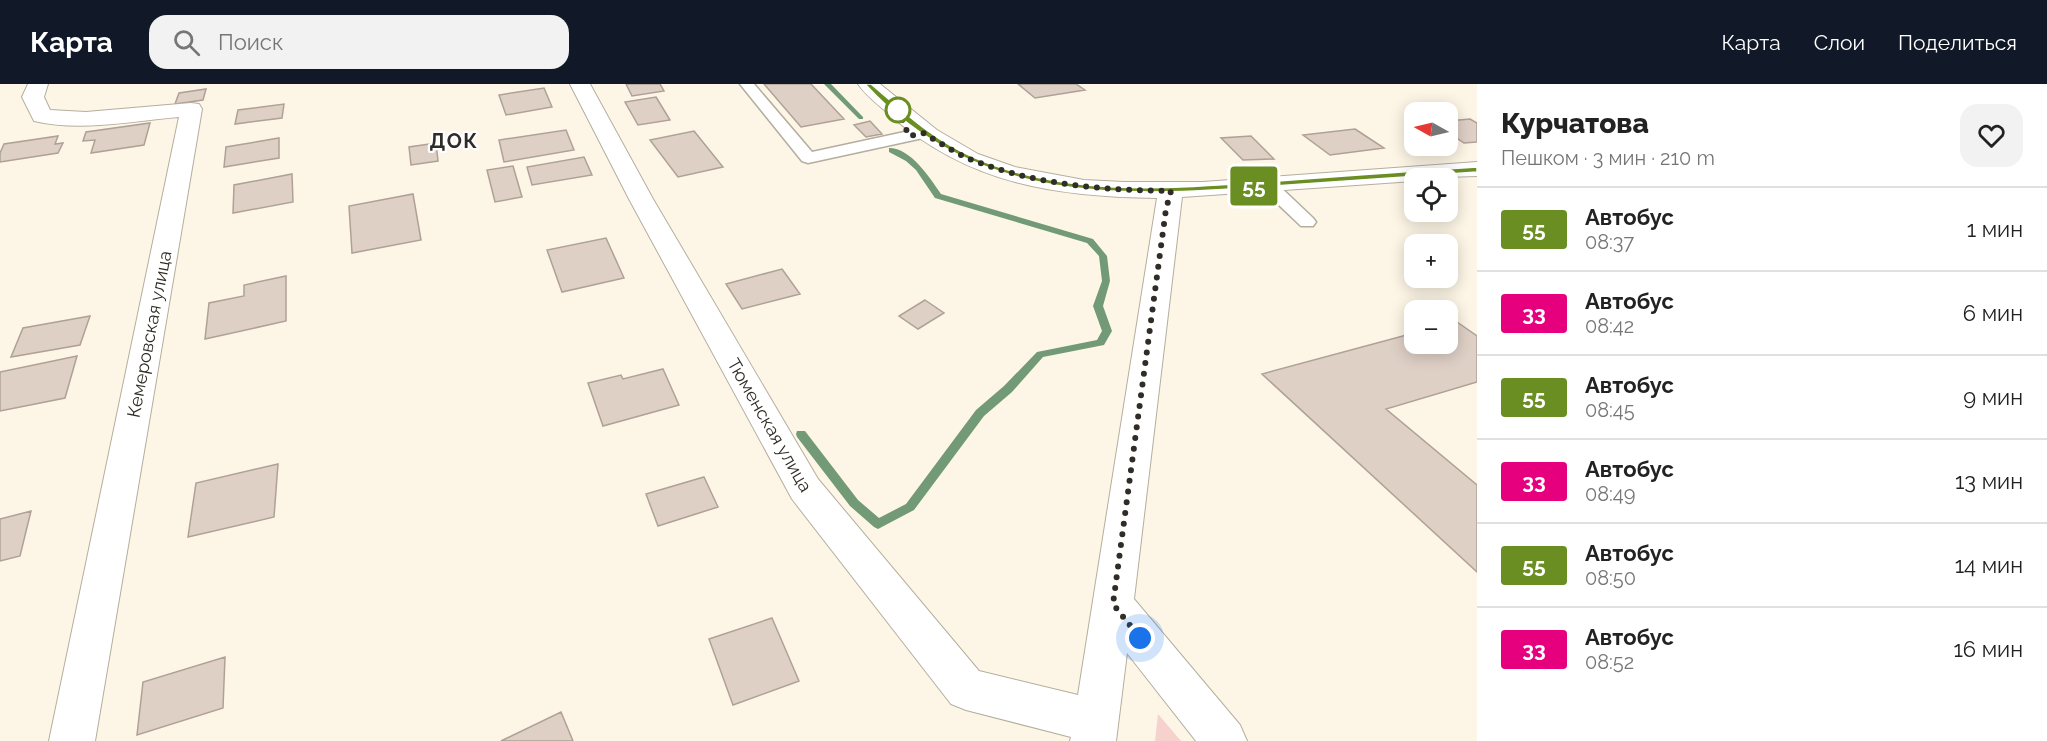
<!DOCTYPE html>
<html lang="ru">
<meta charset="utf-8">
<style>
:root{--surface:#fff;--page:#f2f2f2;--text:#222;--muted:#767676;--line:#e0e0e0;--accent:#111827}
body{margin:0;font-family:Raleway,sans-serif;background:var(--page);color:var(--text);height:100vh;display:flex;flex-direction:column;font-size:22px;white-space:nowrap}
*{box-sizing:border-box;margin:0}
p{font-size:20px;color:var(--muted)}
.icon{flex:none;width:33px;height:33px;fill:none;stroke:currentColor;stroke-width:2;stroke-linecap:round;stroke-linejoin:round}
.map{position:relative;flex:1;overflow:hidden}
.side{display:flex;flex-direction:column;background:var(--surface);width:570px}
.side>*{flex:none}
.badge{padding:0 12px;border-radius:4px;font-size:21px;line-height:39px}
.needle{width:39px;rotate:278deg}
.controls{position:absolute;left:1404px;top:18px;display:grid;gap:12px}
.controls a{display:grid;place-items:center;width:54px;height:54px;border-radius:12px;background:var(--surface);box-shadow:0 3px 15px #0003;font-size:30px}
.you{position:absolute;width:30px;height:30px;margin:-15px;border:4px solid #fff;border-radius:50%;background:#1a73e8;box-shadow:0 0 0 9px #1a73e833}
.map>.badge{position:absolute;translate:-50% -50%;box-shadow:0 0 0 3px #fff}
.round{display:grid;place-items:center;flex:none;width:63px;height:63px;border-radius:18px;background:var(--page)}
.head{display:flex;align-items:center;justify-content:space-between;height:102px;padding:0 24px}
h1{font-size:28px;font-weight:800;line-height:45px}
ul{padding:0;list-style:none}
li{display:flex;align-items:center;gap:18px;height:84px;padding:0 24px;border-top:2px solid var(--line)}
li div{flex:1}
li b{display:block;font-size:22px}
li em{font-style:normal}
li .badge{min-width:66px;font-weight:700;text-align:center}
header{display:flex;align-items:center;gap:36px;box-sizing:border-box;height:84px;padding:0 30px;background:var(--accent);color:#fff}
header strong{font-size:28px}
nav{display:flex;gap:33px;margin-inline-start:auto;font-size:21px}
.search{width:420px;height:54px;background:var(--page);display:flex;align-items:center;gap:15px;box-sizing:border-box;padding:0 21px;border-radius:18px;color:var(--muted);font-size:22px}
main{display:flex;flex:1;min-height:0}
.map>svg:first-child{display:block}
.green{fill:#f7d1ce}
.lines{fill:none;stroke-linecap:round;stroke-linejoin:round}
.stream{fill:#739a76;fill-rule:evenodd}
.building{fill:#dfd0c6;stroke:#afa197;stroke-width:1.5}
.service-casing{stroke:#b4ae9f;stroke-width:3}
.minor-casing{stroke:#b4ae9f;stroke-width:2}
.service{fill:#fff;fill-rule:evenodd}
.minor{fill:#fff;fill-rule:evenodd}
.line{fill:#6b8e23;stroke:#fff;stroke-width:1.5}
.walk{stroke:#302d28;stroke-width:6;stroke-dasharray:0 10.8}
.stop-dot{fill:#fff;stroke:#6b8e23;stroke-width:3}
.labels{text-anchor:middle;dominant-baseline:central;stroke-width:4.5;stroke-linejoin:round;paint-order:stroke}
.street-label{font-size:18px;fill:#302d28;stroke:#fff}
.far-district-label{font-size:20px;font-weight:bold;letter-spacing:1.5px;fill:#302d28;stroke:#fff}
</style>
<header>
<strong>Карта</strong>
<div class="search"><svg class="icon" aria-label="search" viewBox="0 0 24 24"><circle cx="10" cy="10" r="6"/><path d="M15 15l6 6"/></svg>Поиск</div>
<nav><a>Карта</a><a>Слои</a><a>Поделиться</a></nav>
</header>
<main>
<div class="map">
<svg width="1477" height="657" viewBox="0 0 1477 657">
<rect width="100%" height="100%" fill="#fdf6e6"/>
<path class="green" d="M1158,630L1181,657H1155Z"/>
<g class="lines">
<path class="stream" d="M824,0H831L863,33V35H859Z
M889,64C911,64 930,94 941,110L1093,155L1107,172L1110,197L1103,222L1112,247L1104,261L1043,273L1012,308L984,332L914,426L878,445L874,443L850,422L797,353L796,350L797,347H805L858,416L879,434L906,420L976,326L1004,302L1037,268L1097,256L1102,247L1093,222L1102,197L1099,172L1087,159L935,114L916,86L906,77L889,68Z"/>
</g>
<path class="building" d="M626,0H660L664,7L632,12Z
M764,0H811L844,35L801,43Z
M1018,0H1076L1085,6L1035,14Z
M544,4L552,23L506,31L499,11Z
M206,5L203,16L175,20L179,9Z
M656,13L670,36L638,41L625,18Z
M284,20L282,34L235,40L238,26Z
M1470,35L1477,39V58L1464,59L1448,48V37Z
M870,37L882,50L866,53L854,41Z
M150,39L144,61L91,69L95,56L83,57L86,48Z
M1355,45L1384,64L1330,71L1303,51Z
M566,46L574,66L504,78L499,56Z
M694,47L723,83L678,93L650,56Z
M58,52L55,60L63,59L58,69L0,78V69L4,60Z
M1251,52L1274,75L1243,76L1221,54Z
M279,54V74L224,83L226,63Z
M436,59L438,77L411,81L409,63Z
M584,73L592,91L532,101L527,83Z
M513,82L522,113L495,118L487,86Z
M292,90L293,118L233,129L234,101Z
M413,110L421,156L352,169L349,122Z
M606,154L624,194L562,208L547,166Z
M782,185L800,210L742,225L726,200Z
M286,192V237L205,255L209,219L244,212V201Z
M925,216L944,229L918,245L899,232Z
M90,232L80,261L11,273L23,244Z
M1457,238L1477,252V298L1386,325L1477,401V488L1262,290L1414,249V260H1448V240Z
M77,272L65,314L0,327V288Z
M663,285L679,321L603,342L588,299L621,291L623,295Z
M278,380L274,433L188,453L196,399Z
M704,393L718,423L658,442L646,410Z
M31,427L20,472L0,477V435Z
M772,534L799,597L733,621L709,555Z
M225,573L223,624L137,651L143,598Z
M561,628L573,657H501Z"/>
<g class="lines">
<defs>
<path id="service" d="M740,0H754L812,68L923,44L931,49L923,54L808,79L802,77Z
M1268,96L1274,97L1313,134L1316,138L1313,142H1301L1262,105L1260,101L1262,97Z"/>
<path id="minor" d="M28,0H48L44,13L50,26L86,28L191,19L199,20L202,25L95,657H49L179,33C132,37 80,48 34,37L22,13Z
M570,0H590L653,115L818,395L979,587L1078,611L1157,114C1056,113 969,100 891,32C880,22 866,12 858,0H880L937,46L978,70L1015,83L1084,96L1124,98H1203L1477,78V92L1414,94V97L1182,113L1134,515L1240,641L1247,657H1196L1127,569L1116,657H1070L1071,653L966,626L951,620L792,415L629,115Z"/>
</defs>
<use href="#service" class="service-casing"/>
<use href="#minor" class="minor-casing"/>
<use href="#service" class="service"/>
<use href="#minor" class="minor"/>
</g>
<path class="line" d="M865,0H871C903,27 933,56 973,73C1068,115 1177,104 1278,97C1344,92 1411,87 1477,83V88C1409,93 1341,97 1274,102C1122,113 977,122 865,0Z"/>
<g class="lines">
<path class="walk" d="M898,26L909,52L923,49C939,58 955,69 972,76C1036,101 1103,106 1171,107L1166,125L1113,520L1140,554"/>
</g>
<circle class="stop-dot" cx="898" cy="26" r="12"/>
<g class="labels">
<g class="street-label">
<text transform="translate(149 250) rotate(-79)">Кемеровская улица</text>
<text transform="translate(770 341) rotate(60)">Тюменская улица</text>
</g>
<g class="far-district-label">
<text x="454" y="57">ДОК</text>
</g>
</g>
</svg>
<div class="controls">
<a><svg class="needle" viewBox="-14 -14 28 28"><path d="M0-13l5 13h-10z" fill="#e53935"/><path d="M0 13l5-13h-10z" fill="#767676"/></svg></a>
<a><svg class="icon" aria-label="locate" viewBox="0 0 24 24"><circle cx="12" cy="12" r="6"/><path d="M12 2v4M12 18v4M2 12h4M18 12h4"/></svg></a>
<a>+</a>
<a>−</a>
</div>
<div class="you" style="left:1140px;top:554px"></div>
<b class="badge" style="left:1254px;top:102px;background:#6b8e23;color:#fff">55</b>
</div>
<section class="side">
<div class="head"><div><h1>Курчатова</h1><p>Пешком · 3 мин · 210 m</p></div><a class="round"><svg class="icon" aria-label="heart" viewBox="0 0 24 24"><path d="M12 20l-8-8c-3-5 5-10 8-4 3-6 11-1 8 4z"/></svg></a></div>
<ul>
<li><span class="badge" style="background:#6b8e23;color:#fff">55</span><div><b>Автобус</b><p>08:37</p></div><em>1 мин</em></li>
<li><span class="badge" style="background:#e6007e;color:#fff">33</span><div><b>Автобус</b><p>08:42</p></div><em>6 мин</em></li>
<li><span class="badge" style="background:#6b8e23;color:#fff">55</span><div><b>Автобус</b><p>08:45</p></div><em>9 мин</em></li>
<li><span class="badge" style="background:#e6007e;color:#fff">33</span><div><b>Автобус</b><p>08:49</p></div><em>13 мин</em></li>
<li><span class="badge" style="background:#6b8e23;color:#fff">55</span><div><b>Автобус</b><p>08:50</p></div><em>14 мин</em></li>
<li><span class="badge" style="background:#e6007e;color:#fff">33</span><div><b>Автобус</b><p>08:52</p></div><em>16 мин</em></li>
</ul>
</section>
</main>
